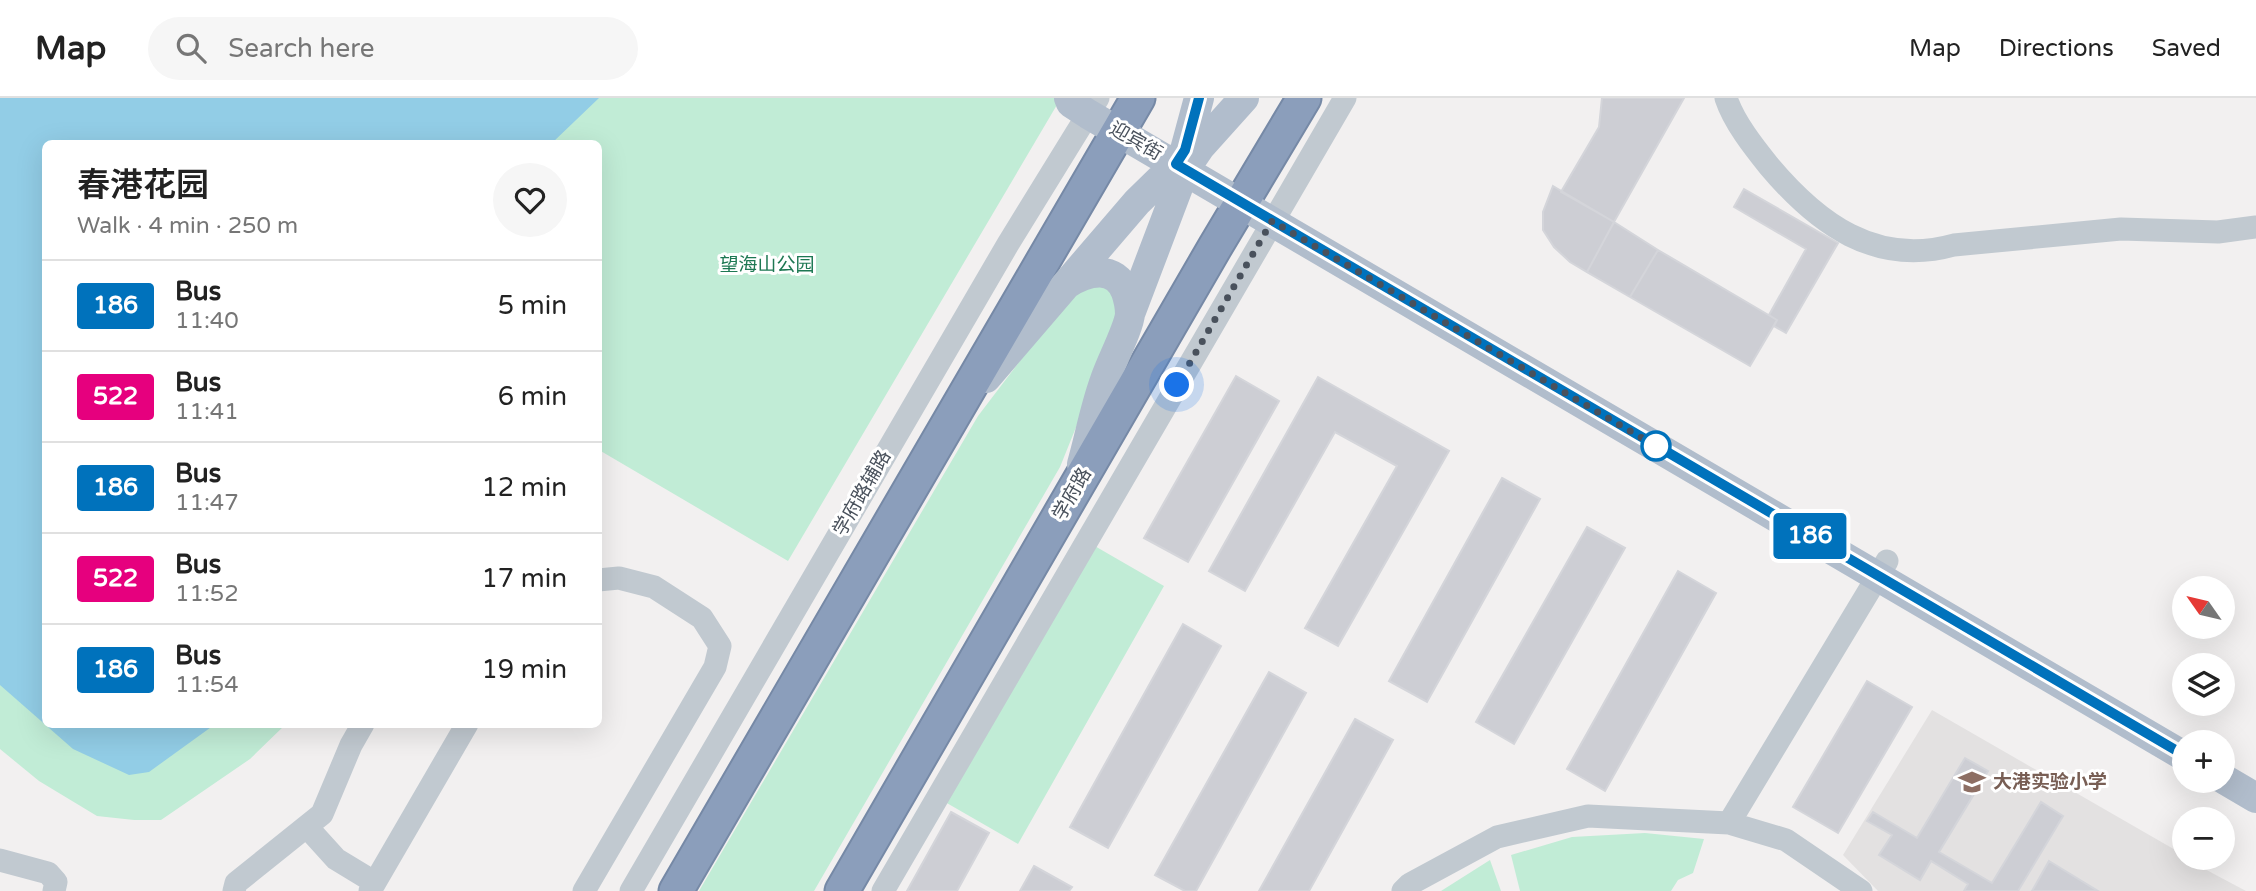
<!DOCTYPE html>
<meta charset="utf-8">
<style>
:root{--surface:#fff;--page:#f6f6f6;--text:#222;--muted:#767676;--line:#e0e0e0}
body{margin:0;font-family:"Varela Round","Noto Sans SC",sans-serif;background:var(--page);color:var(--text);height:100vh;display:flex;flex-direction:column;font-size:26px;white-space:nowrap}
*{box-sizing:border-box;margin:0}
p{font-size:23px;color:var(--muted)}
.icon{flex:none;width:38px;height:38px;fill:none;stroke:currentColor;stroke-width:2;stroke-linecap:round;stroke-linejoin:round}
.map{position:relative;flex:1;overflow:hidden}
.drawer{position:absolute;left:42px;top:42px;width:560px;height:588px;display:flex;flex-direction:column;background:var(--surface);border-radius:10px;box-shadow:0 7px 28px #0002}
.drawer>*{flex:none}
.badge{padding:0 14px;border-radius:5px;font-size:24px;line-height:46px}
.needle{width:46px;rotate:304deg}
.controls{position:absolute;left:2172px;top:478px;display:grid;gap:14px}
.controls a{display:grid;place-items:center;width:63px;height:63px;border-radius:50%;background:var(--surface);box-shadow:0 7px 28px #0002;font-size:35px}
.you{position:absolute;width:35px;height:35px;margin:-18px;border:5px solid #fff;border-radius:50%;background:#1a73e8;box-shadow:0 0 0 10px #1a73e833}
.map>.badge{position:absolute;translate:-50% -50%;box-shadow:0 0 0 4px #fff}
.round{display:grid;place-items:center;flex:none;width:74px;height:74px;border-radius:37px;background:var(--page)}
.summary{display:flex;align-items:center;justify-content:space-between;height:119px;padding:0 35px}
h1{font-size:33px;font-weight:600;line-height:52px}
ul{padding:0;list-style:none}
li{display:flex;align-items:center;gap:21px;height:91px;padding:0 35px;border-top:2px solid var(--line)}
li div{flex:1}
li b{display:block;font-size:26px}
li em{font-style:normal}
li .badge{min-width:77px;font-weight:700;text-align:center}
header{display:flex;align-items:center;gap:42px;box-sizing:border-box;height:98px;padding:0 35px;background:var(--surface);border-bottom:2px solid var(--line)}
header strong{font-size:33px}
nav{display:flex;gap:38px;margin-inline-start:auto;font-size:24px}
.search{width:490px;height:63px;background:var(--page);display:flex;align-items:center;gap:18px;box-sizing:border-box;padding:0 24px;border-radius:38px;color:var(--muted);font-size:26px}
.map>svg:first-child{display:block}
.education{fill:#e3e1e1}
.green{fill:#c1ecd6}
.water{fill:#92cde6}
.building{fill:#cdced4;stroke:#d4d5da;stroke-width:2}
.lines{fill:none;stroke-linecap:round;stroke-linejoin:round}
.highway-casing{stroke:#7689a6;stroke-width:37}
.minor{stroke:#c1c9d0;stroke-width:23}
.major{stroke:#b1bdcc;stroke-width:30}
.highway{stroke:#8b9ebb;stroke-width:33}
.line-casing{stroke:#fff;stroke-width:16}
.line{stroke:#0072bc;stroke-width:10}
.walk{stroke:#49515c;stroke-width:7;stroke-dasharray:0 12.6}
.stop-dot{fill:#fff;stroke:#0072bc;stroke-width:3.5}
.labels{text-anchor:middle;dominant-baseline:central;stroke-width:6;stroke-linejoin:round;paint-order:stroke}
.street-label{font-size:19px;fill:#49515c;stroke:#fff}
.park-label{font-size:19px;fill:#1e7853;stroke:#fff}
.education-label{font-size:19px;font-weight:bold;fill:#785e54;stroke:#fff;text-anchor:start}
</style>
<header>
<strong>Map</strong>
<div class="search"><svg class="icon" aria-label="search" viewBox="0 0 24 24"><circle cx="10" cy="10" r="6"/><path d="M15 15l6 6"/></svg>Search here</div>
<nav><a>Map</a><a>Directions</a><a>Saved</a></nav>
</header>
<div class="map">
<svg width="2256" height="793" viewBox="0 0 2256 793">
<rect width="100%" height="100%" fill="#f2f0f0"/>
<path class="education" d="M1932,612L2184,757V760L2246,793H1878L1843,757Z"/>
<path class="green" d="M0,0H1061L788,463L599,352L598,46H46V626L285,627L250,661L161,722H134L97,718L39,683L0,651Z
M1109,183L1120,220L1060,369L814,793H699L978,318L1077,188Z
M1093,447L1164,488L1018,746L945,704Z
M1645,735L1704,741L1693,775L1678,782L1671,793H1520L1511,757L1572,739Z
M1490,762L1501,793H1441Z"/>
<path class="water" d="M0,0H599L552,45L46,46V626L214,627L149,674L129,677L73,651L0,587Z"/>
<path class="building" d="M1602,0H1684L1614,124L1561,94L1599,29Z
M1553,88L1614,124L1587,174L1570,164L1554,149L1543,132V114Z
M1744,91L1838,145L1786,235L1774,228L1777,222L1769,217L1806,151L1734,109Z
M1614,124L1658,152L1630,199L1587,174Z
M1658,152L1777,222L1750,268L1630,199Z
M1236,278L1279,303L1188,464L1144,440Z
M1318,279L1449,353L1338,548L1305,530L1397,368L1335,334L1245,493L1209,473Z
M1502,380L1540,401L1427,604L1389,583Z
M1587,429L1625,450L1514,646L1476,624Z
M1678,473L1716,495L1605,693L1567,671Z
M1183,526L1221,548L1108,750L1070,729Z
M1269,574L1306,595L1196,793H1185L1155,777Z
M1867,583L1912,609L1838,735L1793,709Z
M1355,621L1393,642L1309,793H1259Z
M1965,660L1988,673L1939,754L1992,785L2041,704L2063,718L2018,793H1964L1968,786L1931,763L1920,782L1879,757L1892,737L1867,723L1873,714L1917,740Z
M951,714L989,735L957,793H907Z
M2049,763L2098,793H2032Z
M1034,768L1072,789L1069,793H1020Z"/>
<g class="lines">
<defs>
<path id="highway" d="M676,793L1138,0
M842,793L1215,149L1304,0"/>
</defs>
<use href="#highway" class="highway-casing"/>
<path class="minor" d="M1726,0C1734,24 1753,48 1769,68C1817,125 1875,169 1954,147L2121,131L2218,134L2256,129
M1729,725L1887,463
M307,729L336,761L374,784
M0,762L48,775L56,784L54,793
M234,793L236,785L322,716L351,647L363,626
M370,793L467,626
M584,793L715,569L720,548L702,520L654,489L619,480L598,482
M631,793L1008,146L1098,0
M883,793L1345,0
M1403,793L1410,786L1497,739L1588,718L1729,725L1786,742L1861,793"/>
<path class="major" d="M1069,0L1071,5L1088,16L2184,658
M1067,186C1087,173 1115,166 1126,194C1128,200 1130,209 1130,216C1129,230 1110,266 1105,282C1095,309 1090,338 1082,366
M1130,216L1185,71L1200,49L1244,0
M986,280L1137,104L1176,66L1185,52L1199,0
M2222,680L2256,700"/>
<use href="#highway" class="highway"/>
</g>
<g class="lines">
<defs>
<path id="line" d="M1199,0L1185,52L1176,66L2184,657"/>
</defs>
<use href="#line" class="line-casing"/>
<use href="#line" class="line"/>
<path class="walk" d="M1177,287L1272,123L1666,354L1656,348"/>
</g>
<defs>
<symbol id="school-bare" viewBox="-9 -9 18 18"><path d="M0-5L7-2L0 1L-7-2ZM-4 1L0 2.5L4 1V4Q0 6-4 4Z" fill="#8d6e63" stroke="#fff" stroke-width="2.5" paint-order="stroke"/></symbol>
</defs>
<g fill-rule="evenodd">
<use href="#school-bare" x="1953" y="665" width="38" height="38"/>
</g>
<circle class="stop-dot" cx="1656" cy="348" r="14"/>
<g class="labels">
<g class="street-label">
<text transform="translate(1136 43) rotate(30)">迎宾街</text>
<text transform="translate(862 395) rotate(-60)">学府路辅路</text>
<text transform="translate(1072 396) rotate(-60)">学府路</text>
</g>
<g class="park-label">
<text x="767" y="167">望海山公园</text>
</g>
<g class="education-label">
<text x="1993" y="684">大港实验小学</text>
</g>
</g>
</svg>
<div class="controls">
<a><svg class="needle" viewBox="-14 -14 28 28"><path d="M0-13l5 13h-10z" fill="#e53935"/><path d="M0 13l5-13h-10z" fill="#767676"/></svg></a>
<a><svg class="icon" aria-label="layers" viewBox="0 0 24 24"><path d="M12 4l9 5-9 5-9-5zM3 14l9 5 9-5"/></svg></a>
<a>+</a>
<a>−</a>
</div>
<div class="you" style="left:1177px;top:287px"></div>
<b class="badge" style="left:1810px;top:438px;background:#0072bc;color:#fff">186</b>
<section class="drawer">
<div class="summary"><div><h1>春港花园</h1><p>Walk · 4 min · 250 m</p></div><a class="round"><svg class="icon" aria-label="heart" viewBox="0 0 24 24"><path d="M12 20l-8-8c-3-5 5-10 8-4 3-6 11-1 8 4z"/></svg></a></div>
<ul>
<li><span class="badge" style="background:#0072bc;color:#fff">186</span><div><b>Bus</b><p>11:40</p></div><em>5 min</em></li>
<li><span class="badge" style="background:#e6007e;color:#fff">522</span><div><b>Bus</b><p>11:41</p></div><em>6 min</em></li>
<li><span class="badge" style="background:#0072bc;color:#fff">186</span><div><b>Bus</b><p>11:47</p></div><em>12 min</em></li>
<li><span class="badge" style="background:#e6007e;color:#fff">522</span><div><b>Bus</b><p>11:52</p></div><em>17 min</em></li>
<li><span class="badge" style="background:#0072bc;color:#fff">186</span><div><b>Bus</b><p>11:54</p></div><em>19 min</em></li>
</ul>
</section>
</div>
